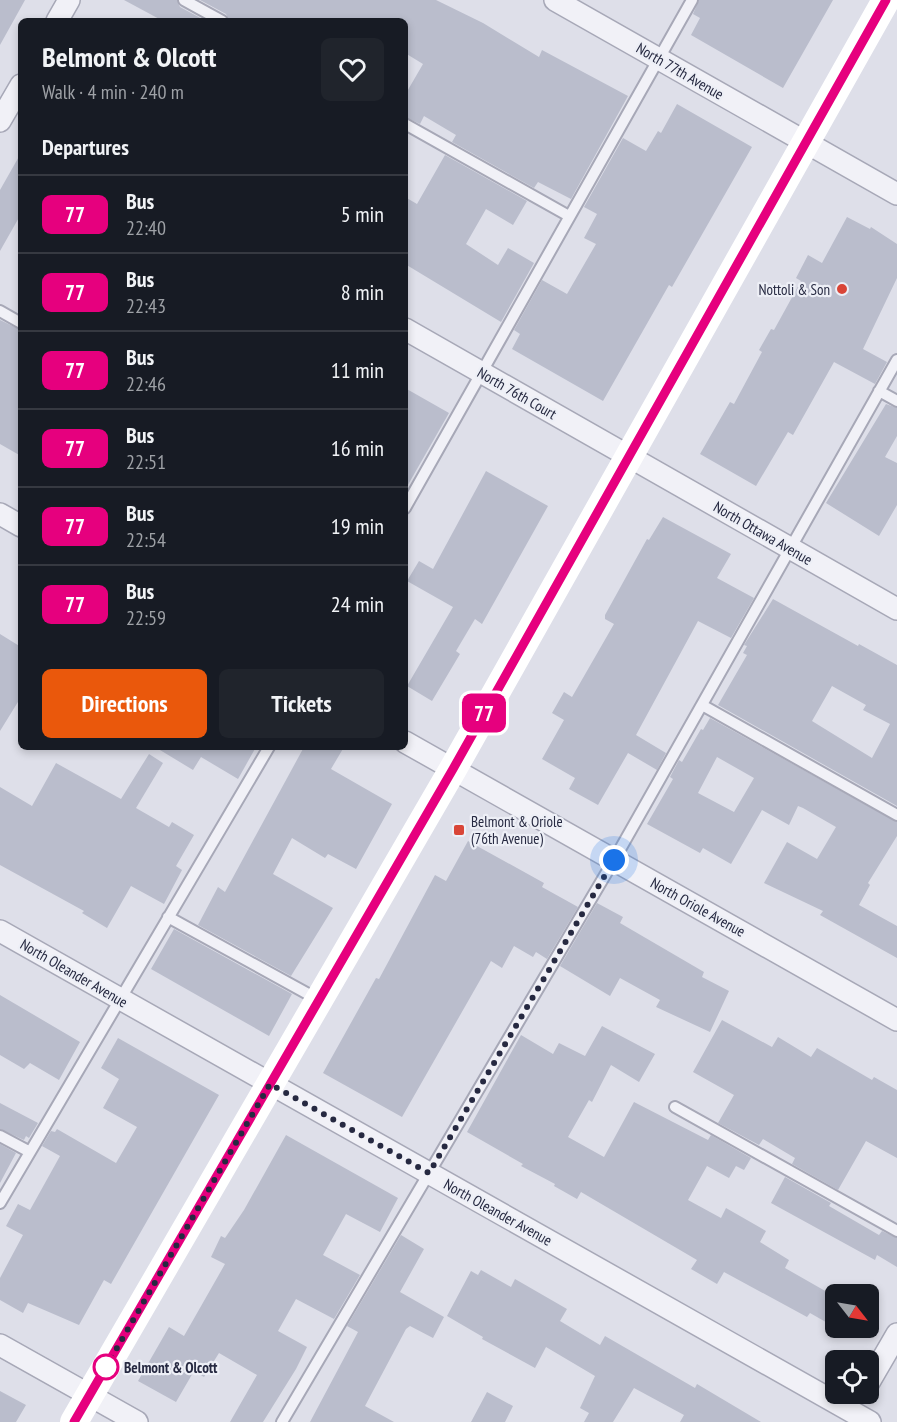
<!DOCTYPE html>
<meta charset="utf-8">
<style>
:root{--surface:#171b24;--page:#20242c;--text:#f1f3f6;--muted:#9ea1a6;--line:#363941;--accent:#ea580c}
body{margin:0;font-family:"PT Sans Narrow",sans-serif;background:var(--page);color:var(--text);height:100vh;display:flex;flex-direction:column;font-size:22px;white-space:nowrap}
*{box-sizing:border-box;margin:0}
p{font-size:20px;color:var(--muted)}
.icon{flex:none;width:33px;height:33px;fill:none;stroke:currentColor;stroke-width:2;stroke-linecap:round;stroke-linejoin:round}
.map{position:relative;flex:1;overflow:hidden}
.panel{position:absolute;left:18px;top:18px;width:390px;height:732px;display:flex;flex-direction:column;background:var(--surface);border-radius:9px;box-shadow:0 3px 9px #0003}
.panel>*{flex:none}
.badge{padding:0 12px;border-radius:9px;font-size:21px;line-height:39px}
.needle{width:39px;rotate:121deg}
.controls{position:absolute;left:825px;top:1284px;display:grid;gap:12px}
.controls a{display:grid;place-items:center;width:54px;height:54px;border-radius:9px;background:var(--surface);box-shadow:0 3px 9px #0003;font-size:30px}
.you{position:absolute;width:30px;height:30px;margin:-15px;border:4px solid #fff;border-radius:50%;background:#1a73e8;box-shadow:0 0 0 9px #1a73e833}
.map>.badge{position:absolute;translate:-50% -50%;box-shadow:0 0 0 3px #fff}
h2{padding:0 24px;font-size:22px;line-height:54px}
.round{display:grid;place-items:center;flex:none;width:63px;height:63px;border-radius:9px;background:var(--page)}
.headline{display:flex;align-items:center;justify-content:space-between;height:102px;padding:0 24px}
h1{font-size:28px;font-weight:700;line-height:45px}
.button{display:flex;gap:12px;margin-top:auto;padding:12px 24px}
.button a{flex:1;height:69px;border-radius:9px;background:var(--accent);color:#fff;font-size:24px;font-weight:700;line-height:69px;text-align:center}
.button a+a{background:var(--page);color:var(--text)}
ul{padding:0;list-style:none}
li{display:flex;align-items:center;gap:18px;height:78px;padding:0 24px;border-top:2px solid var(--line)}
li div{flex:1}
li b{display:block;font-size:22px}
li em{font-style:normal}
li .badge{min-width:66px;font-weight:700;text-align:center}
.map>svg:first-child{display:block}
.building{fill:#babdcc;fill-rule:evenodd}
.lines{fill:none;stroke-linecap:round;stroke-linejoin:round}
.lane-casing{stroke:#a7a8b7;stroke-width:14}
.street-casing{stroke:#a7a8b7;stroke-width:24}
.lane{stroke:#f1f1f7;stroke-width:10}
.street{stroke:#f1f1f7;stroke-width:21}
.secondary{stroke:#fff;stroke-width:28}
.line-casing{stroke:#fff;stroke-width:14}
.line{stroke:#e6007e;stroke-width:9}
.walk{stroke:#262941;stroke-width:6;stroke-dasharray:0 10.8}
.poi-dot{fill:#d94537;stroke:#edeff6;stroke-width:2}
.stop-dot{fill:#fff;stroke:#e6007e;stroke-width:3}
.labels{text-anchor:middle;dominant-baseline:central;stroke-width:4.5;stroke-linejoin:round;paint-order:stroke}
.street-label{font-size:15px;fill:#262941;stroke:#edeff6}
.poi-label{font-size:15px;fill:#262941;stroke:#edeff6;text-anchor:end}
.stop-label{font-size:15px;font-weight:bold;fill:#262941;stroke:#edeff6;text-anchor:start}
</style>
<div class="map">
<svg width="897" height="1422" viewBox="0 0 897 1422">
<rect width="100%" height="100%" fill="#dedfe9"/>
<path class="building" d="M0,0H25L0,45Z
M124,0H177L180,7L206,21H163Z
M200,0H436L483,23L539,57L542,50L628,96L571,199L538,182L534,188L452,142L456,135L424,116L420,124L405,117V95L423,64L405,53V21H229L226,14Z
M699,0H833L783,88L691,35L700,18L693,14Z
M677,104L752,147L672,287L669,285L603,401L512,349L520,334L514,330L542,280L567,294L596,244L584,238L597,214L584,207L623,138L646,151L658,131L661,133Z
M21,153V214L0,251V190Z
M445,155L527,201L513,225L486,209L466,244L498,265L508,248L534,263L501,322L405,264V197L417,204Z
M847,217L870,229L871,227L897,244V278L863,349L887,362L875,384L834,362L793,435L788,432L756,486L700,454L730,402L734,404L762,352L759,350L771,329L774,330L801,281L796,278L808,255L822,263Z
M0,320L21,330V456L0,444Z
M405,388L449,413L405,490Z
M886,404L897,408V436L885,457L897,463V505L879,536L826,503Z
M486,471L548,506L482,624L475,619L456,651L460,654L432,701L407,686L453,607L407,581L419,561L433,569Z
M663,517L731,554L717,578L754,598L731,638L698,621L636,735L666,753L657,770L628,753L598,805L569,789L575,778L542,759L564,720L552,713L564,692L572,697L614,624L605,619V615L647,539L649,540Z
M773,599L858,646L859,644L897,665V806L718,705L747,655L743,653L747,646L744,645ZM832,686L866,705L863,710L890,724L872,758L812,721Z
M0,634L21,647V697L0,731Z
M710,718L897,822V836L868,883L870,885L859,905L897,926V958L820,915L823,911L764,883L787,842L817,859L836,827L803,808L798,806L789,825L762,810L731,864L703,848L700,853L647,824L673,779L670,777L679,760L682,762L701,729L703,730ZM717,757L754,778L734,812L698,793Z
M155,747H256L238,779L201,757L193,770Z
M304,747H344L331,769L392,804L356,869L328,854L325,858L292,838L273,874L333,908L291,976L198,925L218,887L225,892Z
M149,754L163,763L136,808L169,827L172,822L194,835L176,866L182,870L164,904L131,886L107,928L82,913L84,911L0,865V787L32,806L56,763L121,799Z
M468,841L544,883L542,887L578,907L547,959L536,952L533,957L514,946L502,968L491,961L402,1117L323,1073L376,978L379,979L435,875L446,881Z
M597,903L623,917L620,923L704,972L702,977L729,991L710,1032L656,1007L660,1000L620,978L610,996L560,966Z
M174,929L292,994L269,1036L151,969Z
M0,995L80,1042L59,1080L30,1063L24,1069L0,1055Z
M722,1020L772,1047L778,1037L811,1057L817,1048L872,1080L874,1077L897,1090V1158L866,1141L838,1190L792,1164L795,1158L763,1139L759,1145L718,1123L734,1095L693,1072Z
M602,1026L655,1054L639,1082L611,1065L592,1102L589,1100L568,1137L604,1157L634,1102L708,1140L711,1135L751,1158L744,1170L736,1166L729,1178L707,1166L688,1200L721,1218L726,1208L766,1231L760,1242L789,1260L785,1268L834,1296L840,1284L859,1294H836V1328H848L845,1333L810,1313L807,1317L724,1272L717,1284L691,1269L697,1260L581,1192L577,1199L554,1186L555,1184L521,1166L523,1164L467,1132L521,1035L553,1054L559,1043L585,1056Z
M118,1038L219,1095L111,1284L104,1280L79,1325L28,1303L23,1313L0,1300V1278L23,1235L6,1226L18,1204L30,1210L60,1156L42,1146L51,1131L55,1132L57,1129L116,1163L137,1127L103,1108L119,1079L101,1068Z
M0,1103L38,1123L29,1138L26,1136L24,1140L0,1129Z
M286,1135L398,1198L380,1232L346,1214L323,1255L360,1275L334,1319L296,1299L278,1331L307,1347L296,1369L263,1422H230L257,1375L219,1353L204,1377L194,1371L176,1402L138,1381L169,1327L184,1336L225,1264L211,1257L221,1236L225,1238L244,1210Z
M0,1144L16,1153L0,1183Z
M785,1177L831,1203L829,1206L879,1235L882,1231L897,1238V1267L877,1255L875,1260L771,1203Z
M401,1235L424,1249L400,1292L444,1317L433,1338L410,1326L406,1329L365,1406L394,1422H310L358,1332L347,1326Z
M481,1270L511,1287L515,1279L567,1309L560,1321L600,1345L605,1336L695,1388L697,1384L761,1422H680L684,1415L634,1388L613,1422H584L589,1413L580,1408L595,1376L546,1347L535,1368L482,1339L483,1337L447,1316L471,1271L478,1275Z
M0,1391L26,1405L16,1422H0Z
M487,1392L513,1406L505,1422H471Z"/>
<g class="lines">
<defs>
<path id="lane" d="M184,0L222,21
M405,124L569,216
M0,311L21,323
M879,391L897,401
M405,508L692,0
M702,705L897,815
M168,917L319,1000
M675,1107L897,1231
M0,1136L30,1152
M0,1203L269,747
M282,1422L614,860L897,360"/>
<path id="street" d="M555,0L897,194
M57,21L69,0
M0,121L21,85
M405,329L897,609
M0,514L21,526
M405,742L897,1020
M0,931L870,1422
M0,1345L137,1422
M868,1384L897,1334"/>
</defs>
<use href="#lane" class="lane-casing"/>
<use href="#street" class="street-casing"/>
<use href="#lane" class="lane"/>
<use href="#street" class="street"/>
<path class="secondary" d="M74,1422L453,769L886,0"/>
</g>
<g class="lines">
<defs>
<path id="line" d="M74,1422L453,769L886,0"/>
</defs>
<use href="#line" class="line-casing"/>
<use href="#line" class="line"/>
<path class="walk" d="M106,1367L270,1084L429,1173L614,860"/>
</g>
<g class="poi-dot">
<circle cx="842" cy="289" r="6"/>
<rect x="453" y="824" width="12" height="12" rx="3"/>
</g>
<circle class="stop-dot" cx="106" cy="1367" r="12"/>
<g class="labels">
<g class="street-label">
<text transform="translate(680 71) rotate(30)">North 77th Avenue</text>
<text transform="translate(517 393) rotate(30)">North 76th Court</text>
<text transform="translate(763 533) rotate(30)">North Ottawa Avenue</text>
<text transform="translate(698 907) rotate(29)">North Oriole Avenue</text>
<text transform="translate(74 973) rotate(30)">North Oleander Avenue</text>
<text transform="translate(498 1212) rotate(29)">North Oleander Avenue</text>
</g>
<g class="poi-label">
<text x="830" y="289">Nottoli &amp; Son</text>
<text x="471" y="821" text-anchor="start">Belmont &amp; Oriole<tspan x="471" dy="17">(76th Avenue)</tspan></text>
</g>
<g class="stop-label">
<text x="124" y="1367">Belmont &amp; Olcott</text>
</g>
</g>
</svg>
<div class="controls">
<a><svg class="needle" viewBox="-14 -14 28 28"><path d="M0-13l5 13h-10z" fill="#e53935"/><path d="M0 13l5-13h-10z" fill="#9ea1a6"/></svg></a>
<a><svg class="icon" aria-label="locate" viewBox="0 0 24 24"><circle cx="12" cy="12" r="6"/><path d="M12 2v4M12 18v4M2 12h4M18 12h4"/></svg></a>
</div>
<div class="you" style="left:614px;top:860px"></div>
<b class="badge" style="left:484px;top:713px;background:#e6007e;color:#fff">77</b>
<section class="panel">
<div class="headline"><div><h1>Belmont &amp; Olcott</h1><p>Walk · 4 min · 240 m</p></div><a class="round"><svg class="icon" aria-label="heart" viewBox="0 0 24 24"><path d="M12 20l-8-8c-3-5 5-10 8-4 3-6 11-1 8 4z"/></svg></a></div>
<h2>Departures</h2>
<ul>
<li><span class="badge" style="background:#e6007e;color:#fff">77</span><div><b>Bus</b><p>22:40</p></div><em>5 min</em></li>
<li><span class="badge" style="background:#e6007e;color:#fff">77</span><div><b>Bus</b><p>22:43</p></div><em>8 min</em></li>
<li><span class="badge" style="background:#e6007e;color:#fff">77</span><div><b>Bus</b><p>22:46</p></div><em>11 min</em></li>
<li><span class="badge" style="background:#e6007e;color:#fff">77</span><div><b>Bus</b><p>22:51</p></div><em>16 min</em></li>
<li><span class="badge" style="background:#e6007e;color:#fff">77</span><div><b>Bus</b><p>22:54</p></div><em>19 min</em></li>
<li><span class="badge" style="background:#e6007e;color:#fff">77</span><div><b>Bus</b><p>22:59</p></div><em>24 min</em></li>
</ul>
<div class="button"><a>Directions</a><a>Tickets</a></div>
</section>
</div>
